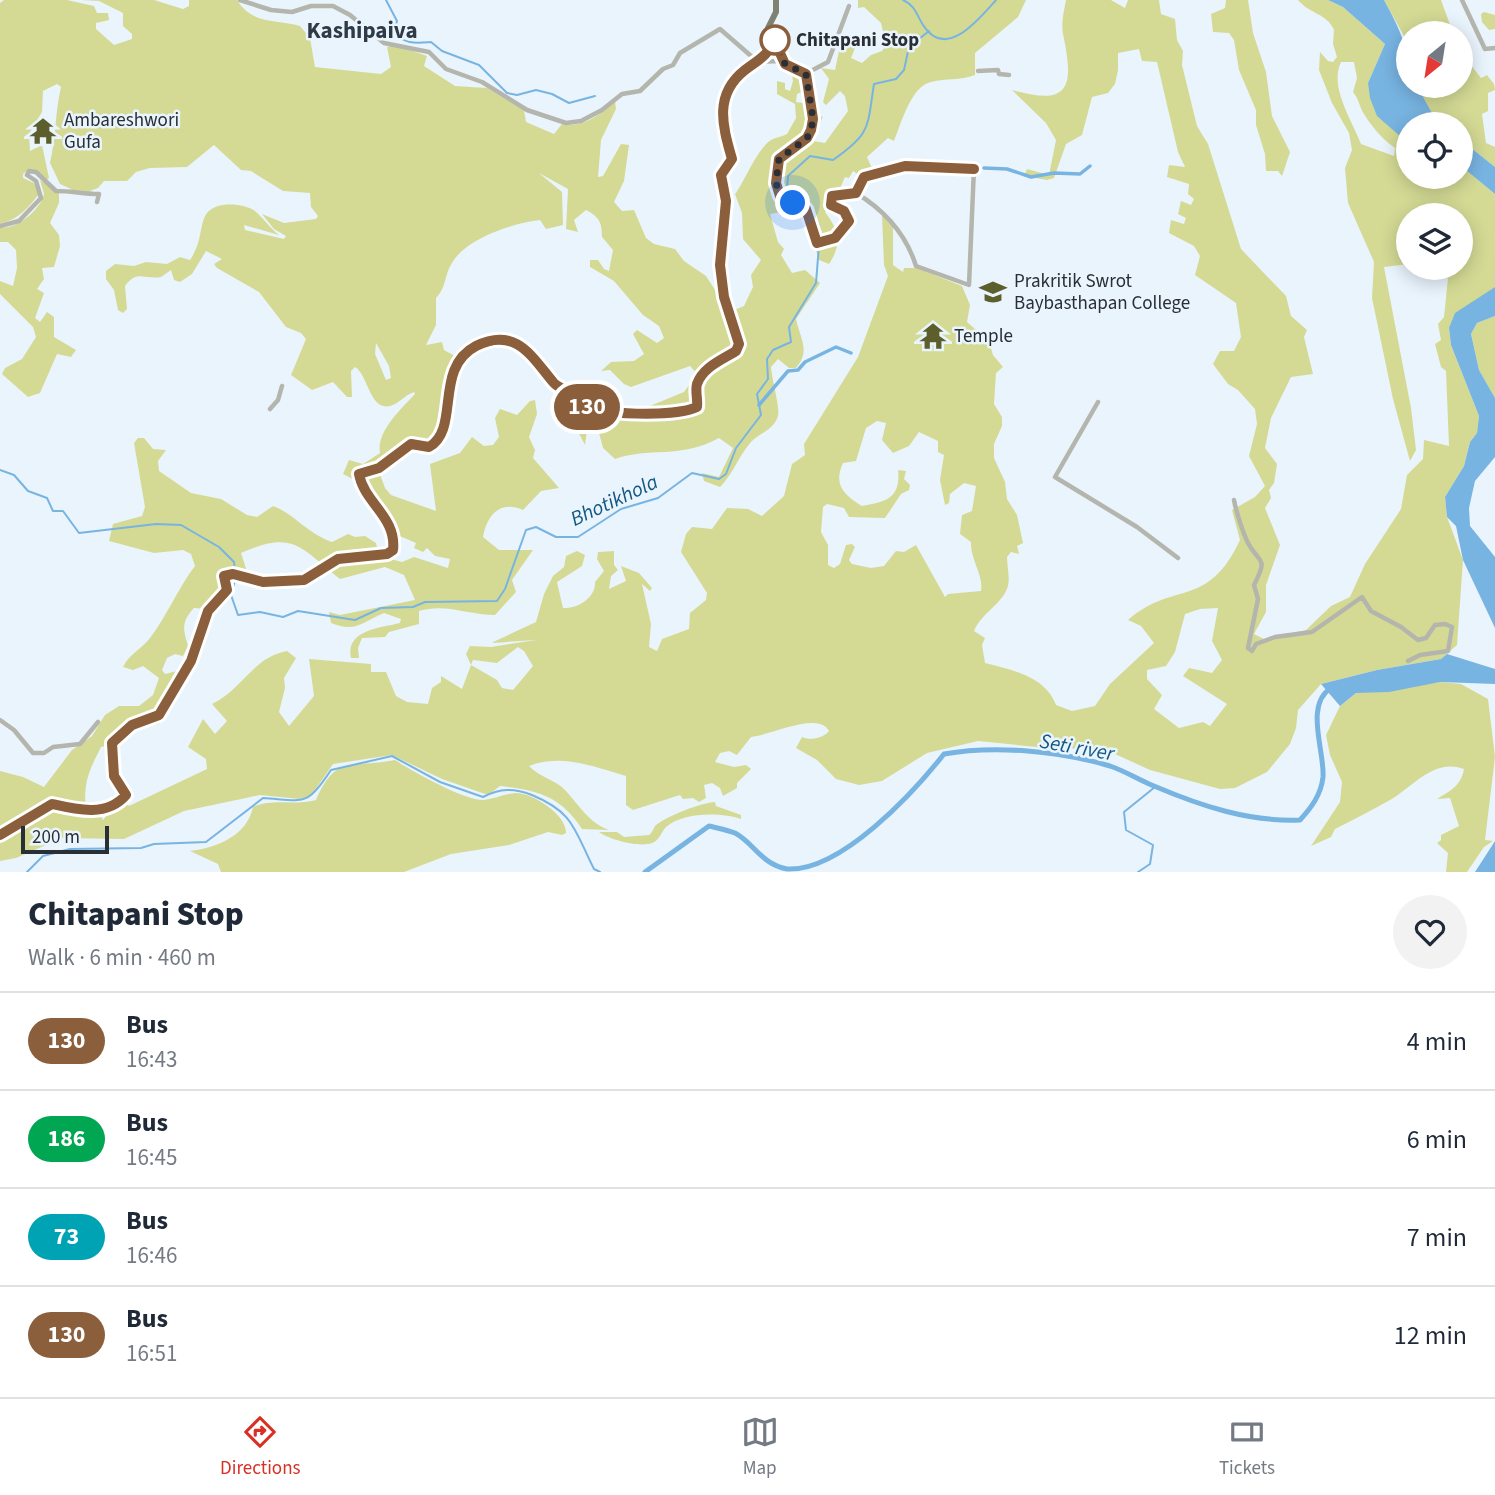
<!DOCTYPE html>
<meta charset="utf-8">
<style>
:root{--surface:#fff;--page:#f2f2f3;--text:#1f2937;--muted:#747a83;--line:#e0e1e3;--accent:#d93025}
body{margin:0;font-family:"Source Sans 3",sans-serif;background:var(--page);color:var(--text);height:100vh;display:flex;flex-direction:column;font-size:26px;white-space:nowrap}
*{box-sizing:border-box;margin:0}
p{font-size:23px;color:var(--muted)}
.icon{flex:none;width:38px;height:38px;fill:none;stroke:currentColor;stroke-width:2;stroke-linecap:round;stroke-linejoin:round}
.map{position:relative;height:872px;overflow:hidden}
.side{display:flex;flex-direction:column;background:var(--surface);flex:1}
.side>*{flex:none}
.badge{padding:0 14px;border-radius:23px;font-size:24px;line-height:46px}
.needle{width:46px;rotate:210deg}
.buttons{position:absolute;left:1396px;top:21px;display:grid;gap:14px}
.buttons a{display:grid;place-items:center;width:77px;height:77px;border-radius:50%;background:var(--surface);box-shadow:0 4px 18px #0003;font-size:35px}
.scale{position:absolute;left:21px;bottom:18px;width:88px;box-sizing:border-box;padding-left:7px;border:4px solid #292f35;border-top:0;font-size:19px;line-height:24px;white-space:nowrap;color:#292f35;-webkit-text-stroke:5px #eaf4fd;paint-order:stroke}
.you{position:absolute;width:35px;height:35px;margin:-18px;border:5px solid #fff;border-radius:50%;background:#1a73e8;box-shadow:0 0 0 10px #1a73e833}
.map>.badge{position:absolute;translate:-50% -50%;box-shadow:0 0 0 4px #fff}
.round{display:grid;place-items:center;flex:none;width:74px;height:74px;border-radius:37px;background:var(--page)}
.summary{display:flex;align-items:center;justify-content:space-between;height:119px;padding:0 28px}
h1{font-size:33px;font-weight:800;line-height:52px}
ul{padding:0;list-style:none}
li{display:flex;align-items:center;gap:21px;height:98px;padding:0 28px;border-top:2px solid var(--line)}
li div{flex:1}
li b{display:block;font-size:26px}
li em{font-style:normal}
li .badge{min-width:77px;font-weight:700;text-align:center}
.tabs{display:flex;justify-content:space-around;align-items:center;height:98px;border-top:2px solid var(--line);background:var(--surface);font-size:19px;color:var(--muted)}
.tabs a{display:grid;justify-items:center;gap:4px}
.tabs .active{color:var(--accent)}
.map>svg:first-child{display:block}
.green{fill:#d4da94;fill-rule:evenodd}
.water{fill:#78b4e2}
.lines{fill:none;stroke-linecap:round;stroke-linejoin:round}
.stream{stroke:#78b4e2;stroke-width:2}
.canal{stroke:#78b4e2;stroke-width:3.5}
.river{stroke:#78b4e2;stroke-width:5}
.minor{stroke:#b4b5ac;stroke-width:4.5}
.major{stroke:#7f8172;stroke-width:6}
.line-casing{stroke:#fff;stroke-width:16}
.line{stroke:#8b5e3c;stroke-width:10}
.walk{stroke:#292f35;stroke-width:7;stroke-dasharray:0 12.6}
.stop-dot{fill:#fff;stroke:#8b5e3c;stroke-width:3.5}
.labels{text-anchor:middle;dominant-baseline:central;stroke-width:5;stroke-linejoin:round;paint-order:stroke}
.stop-label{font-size:19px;font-weight:bold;fill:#292f35;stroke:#eaf4fd;text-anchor:start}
.poi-label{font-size:19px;fill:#292f35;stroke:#eaf4fd;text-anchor:start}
.water-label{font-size:21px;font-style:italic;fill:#125883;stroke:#eaf4fd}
.quarter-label{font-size:23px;font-weight:bold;fill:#2e3b46;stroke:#eaf4fd}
</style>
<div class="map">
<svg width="1495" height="872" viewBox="0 0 1495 872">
<rect width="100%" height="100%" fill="#eaf4fd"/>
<path class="green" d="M4,0H67L94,6L97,13H108L109,20L96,23V29L114,45L132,39V34L123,26V13L99,1L81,0H154L183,9L189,6V0H237C252,25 277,19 300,26L310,38L315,67L381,74L391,67L387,47L395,45L427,56L424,66L455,86L487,88L524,110L526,122L554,134L562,124C583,128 600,115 615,101L616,109L601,140L598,177L603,176L621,144L629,145L624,181L614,202L622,211L634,210L646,238L654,244L675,249L684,261L706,276L721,299L737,309L744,306L753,287L751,275L761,260L743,239L742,213L735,194C744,183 756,150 771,140C776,137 782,137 787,134L796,118L795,104L777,94V81L785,83V89L790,91L793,81L791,69L801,73L807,90L797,94L796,102L803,103L812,128L815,120L823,116L813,141L825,143L848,111L845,96L840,91L826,105L823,102L829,79L821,68L835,70L840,46L835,42L838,37L848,42L851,36H856L857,43L851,58L862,63L871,55L882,51L886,45L881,23L864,7L858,8V0H1026L1018,17L975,53V75C960,81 946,78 931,82C911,86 901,124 894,141L888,138L867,157L874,173L862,177L853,171L849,178L845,177L838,193L830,196L827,202L831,206L825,212C838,229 843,243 829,264L819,260L803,208L770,214L778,242L784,249L781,255L792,273L805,270L820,283L796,319C800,338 811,351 796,368H789L778,359L771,367C772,380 780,407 778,416C774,430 759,433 751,442C738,457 733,474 720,487L704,481L702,473L719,477L733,448L719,438C681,459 648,447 615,459L603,448L598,429L593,427L587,430L585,445L574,424L568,420L575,405L591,411L597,403L613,402L629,410L645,408L684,392L697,374L690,366L631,387L624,384L610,370L601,371L611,362L634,361L644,354L633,334L637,330L657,343L664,338L659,326L643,315L614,281L590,267V260H598L604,269L609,271L613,250L602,237C602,222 599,217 586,210L574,220L578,232L566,229L568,189L539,173L562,192L563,225L546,229L540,220C513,223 465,239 452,263C444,275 447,287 436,298V325L426,345L442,342L444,350L455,356L437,437L431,444L413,441L393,450L378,469L385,488L391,495L436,511L430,464L460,453L472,437L484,446L493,445L499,437L495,418L500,409L517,415L530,401L535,400L537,414L529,437L535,450L533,458L559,488L541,491L523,510C501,500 487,514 483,537L499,550H533L512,580L516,592L495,615C468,615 446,603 419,611V624L389,632L385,637L362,638L358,648L359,658H351C345,630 380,628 400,623L401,619L384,613C362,622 356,633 331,623L329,612L340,615L415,600L404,575L385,567L340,579C299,546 293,530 241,553L249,578L222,574L225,589L207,609L194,608C181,622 183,629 188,646L183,656L175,654L167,658L162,670L165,674L177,671C175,684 170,703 160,712C144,725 120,723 110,745L101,747C89,771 83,782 86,811L99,812L103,820L108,814L106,810L123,800L129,806L207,769L206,759L188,747L203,719L215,734L227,721L212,704C243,689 253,657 287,651L296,658L284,678L285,688L279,712L289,726L314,696L309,659L371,664V672H386L396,696L407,702L428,704L432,688L441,682V676L462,689L471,665L466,654L470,646L491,647L536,640L491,643L536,622L544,594L553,576L564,567L566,556L577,551L585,555L582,566L557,582L563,608C578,609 596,597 595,582L604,571L597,559L598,552L614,551V565L618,570L611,576L609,589L626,581L621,566L639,573L652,588L650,591L642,584L651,624L649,647L657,651L662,639L689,629L690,613L706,600L707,593L681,552L686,534L692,527L712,529L727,508L748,509L762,516L784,496L792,464L805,455L804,444L858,357L888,276L884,265L882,215L893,227V265L903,272L904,268H917L962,286L970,305L967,322L989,341L993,355L1003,367L996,373L994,404L1002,417V426L994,444V458L1005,482L1007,499L1017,515L1023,543L1017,546L1019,554L1011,552L1007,557C1007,566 1010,577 1008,586C1003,604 981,613 974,631L985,638L982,645L985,663C1012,670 1045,676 1056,705L1072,711L1095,706L1110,684L1154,643L1141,626L1128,620C1174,580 1207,610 1240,540L1232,510L1255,497L1265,486L1249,456L1257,424L1255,409L1238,390L1228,384L1213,364L1220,351H1234L1241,337L1236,303L1195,275L1200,256L1194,246L1169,233L1171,220L1184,224L1186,218L1178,214L1181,201L1191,205L1194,199L1188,194L1189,184L1167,177L1169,165L1185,167L1178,152L1157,62L1142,61L1139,49L1118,53V70L1115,84L1108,93L1092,97L1082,135L1066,144L1054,178L1047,180L1024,176L1027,169L1049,175L1056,140L1046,123L1012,90C1071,107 1074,86 1063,34C1061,24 1064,10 1066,0H1111L1125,8L1128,0H1159L1161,14L1175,19L1177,40L1183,51L1182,65L1197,126L1208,144L1241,249L1286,296L1291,316L1307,330L1304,337L1313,374L1291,377L1271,418L1265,448L1277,464L1274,483L1269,490L1271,498L1265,508L1280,545L1266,585V612L1254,634L1266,640L1306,630L1331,606L1350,597L1365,564L1401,509L1407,475L1423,459L1424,440L1449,446L1446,371L1441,367L1435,344L1441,340L1438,324L1444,317L1448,278H1433L1430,268H1461V215H1409V264L1384,267L1411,408L1416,450L1410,461L1393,399L1372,298L1374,262L1348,203L1345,168L1352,150L1349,133L1332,103L1319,70L1320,52L1328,61L1333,62L1337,57L1333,44L1334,30C1328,14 1308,13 1298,0H1328L1343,7L1385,44L1368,83L1402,140L1409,144V177H1461V166L1495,194V287L1449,328L1451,345L1479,416L1477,433L1470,442L1464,466L1445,497L1447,517L1463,560L1457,645L1441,659L1377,670L1321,684L1298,710L1296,728L1290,744L1267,772L1235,788L1220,789L1150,770L1115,754L1086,748L1056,749L978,741L927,753L882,781L859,785L836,779L817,760L796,748L802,737C810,741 824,738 829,731C818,711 772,735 751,737L737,755L729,751L720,753L715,762L734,767L746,765L751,769L737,783V788L723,796L720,788L712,783L704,785L706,798L699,802L693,798L683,799L680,795L633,810L626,805V776C594,767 563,753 529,766C539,777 556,780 565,790C580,806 588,822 609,830L582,829C561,796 537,790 500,786L488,795L442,779L392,755L333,764L311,796L299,799L260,795L246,798L184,811L124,839L62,838L16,858L0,861V771L23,777L44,787L72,750L92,736L105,715L119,706H139L153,695L159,678L143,666L133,670L123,667C129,654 142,649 150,638C167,616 178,588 195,566L191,554L183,550L154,553L109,541L113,524L142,516L145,507L134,443L138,438H144L153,449L166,450L158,461L159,471L191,493L221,499L247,515L257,517L273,506C293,513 308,534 332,542L348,534L355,537L365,536L376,543L379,556L402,562L414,557L448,568L450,559L435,556L427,548L423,552L414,548L416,543L395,534L384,508L370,488L343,474L349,460L363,464L380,453C376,432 401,409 415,394L414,392C406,395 402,400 395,404C370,417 369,375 355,367L351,371L352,397H347L333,382L312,390L291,375L306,339L301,333L286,327L259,292L217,268L214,264L222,259L206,251L192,274L180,282L174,280L171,270L161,277C144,280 137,269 125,286L127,309L123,313L118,310L114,290L106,279V271L115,264L134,266L146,262L167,264L180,257L190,260C203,241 199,224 207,213C216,201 244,203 255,211C263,218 270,228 279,235L244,225L245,230L284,239L286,236L274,229L262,214L284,223L316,219L318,216L311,207L310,193L283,191L251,171L241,170L214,145L187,167L150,168L136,172L127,181H104L98,188L82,194L60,184L50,163C56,137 55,113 61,87L57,84L43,91L42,112L29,134L30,151L42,145L49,178L46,180L28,170L23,174V178L34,183L39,194C28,208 19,219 0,224V3ZM1341,62H1354L1357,78L1353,92C1359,99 1359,106 1364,114C1372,127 1382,139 1395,148L1394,156L1361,144C1352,120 1329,87 1341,62ZM376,343L389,366L391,378L386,380L375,354ZM877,421L886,423L882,440L893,453L909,446L919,432L938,441V452L944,455L940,480L945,505L949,503L950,494L964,483L976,486L972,511L962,515L960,534L971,542C970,559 984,576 981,591L948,594L945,597L916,545L904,552L896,551L884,566L871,568L852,564L849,560L855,547L852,544L846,545L840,564L834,568L828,565V545L821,532L823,507L827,504L844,508L849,517L885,518L901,494L909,490L910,485L904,479L906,471L898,470C901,499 885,502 862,506C844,495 833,485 843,463L856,461L866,428ZM1218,608L1212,641L1222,660L1212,673L1189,668L1183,676L1227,704L1210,726L1203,722L1179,728L1154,709L1162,695L1147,679V670L1166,666L1175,652L1185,614L1200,609ZM518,647L524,651L533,666L513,690L502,688L497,680L471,665L473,660L497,663Z
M1226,0H1248L1253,33L1266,72L1272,116L1290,152L1282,176L1278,171H1266L1265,154L1256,125V110L1239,70L1234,40L1229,33L1213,32L1211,14L1225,8Z
M1384,0H1441L1453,33H1409V57L1404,36Z
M1484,12L1495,15V29L1489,30L1482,22L1481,14Z
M1461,59L1464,68L1471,65L1481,78L1487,75L1494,84L1495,90L1488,93V111L1482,114L1486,143L1495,147V167L1461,140V124L1437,123L1417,86H1461Z
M40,180L59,192V203L50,223L59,235L60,246L54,267L42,268L44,279L37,289L44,293L35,318L40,322L47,312L54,317V337L76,350L71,357L57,354L40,393L28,397L2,374L5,368L22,359L36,337L33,327L0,294V281L13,286L17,268L16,250L8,242H0V227C16,231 41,209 44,194Z
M1495,316V398L1479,370L1471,334L1477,323Z
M1440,682L1461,684L1488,699L1495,757L1485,840L1493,841L1484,847L1467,872H1446L1448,853L1437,843L1441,840V835L1459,826L1450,798L1437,799C1450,791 1461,786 1464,769C1434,758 1414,786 1390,800C1373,810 1354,819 1335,829L1331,837L1311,846L1340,802L1342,782L1330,755L1326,735L1340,706L1356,693Z
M179,687L178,698L159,724L136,729L117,750L112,749L124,731L158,718Z
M395,760C412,771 465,801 484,800C494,799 504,794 516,793C533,793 567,815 566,833L562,835L548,832L509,845L451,854L404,872H221L218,864L190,851C216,848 247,836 253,807C273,798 294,806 316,800C337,753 350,769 395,760Z
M715,802L716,806L741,815V819C721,812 683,812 666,827C661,832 660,840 652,843C639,848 608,839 599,832H617L624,837L649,835C652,833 653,829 655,826C664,817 703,802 715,802Z"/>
<path class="water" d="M1328,0H1384C1402,33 1409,48 1409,86H1417L1438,124H1409V144L1377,116L1370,98L1368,83L1385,44L1343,7Z
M1461,140L1495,167V194L1461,166Z
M1495,287V316L1477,323L1471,334L1479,370L1495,398V457L1475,481L1469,508L1470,526L1495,557V628L1463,560L1456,526L1447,517L1445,497L1464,466L1470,442L1477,433L1479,416L1451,345L1449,328L1455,313Z
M1447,654L1495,669V684L1440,682L1389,692L1356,693L1340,706L1321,684L1377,670L1441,659Z
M1495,841V872H1475Z"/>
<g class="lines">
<path class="stream" d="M386,0L397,21L394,32C404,45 417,43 431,42L442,51L479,65L507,93L517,95L536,90L552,94L569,103L595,96
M903,0C916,6 916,14 923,25C946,61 979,19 996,0
M820,239C822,213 803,206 787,189L788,176L810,156L833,160C872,133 867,127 874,84L896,79L904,70L909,47L929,31
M0,470L14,475L28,491L47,498L53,511H63L79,533L156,524L181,525L219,547L234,562L235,571
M236,577L231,595L238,615L260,612L283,617L298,611L355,620L381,608L413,607L425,602L497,601L505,589L526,530L536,527L556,537H578L621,509L658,498L692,473L719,479L726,474L736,448L761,415L757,394L768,379L767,359L773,350L791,342L789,327L816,283L819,245
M27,872L43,856L70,849L141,848L154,844L206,842L263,798C306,801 306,807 331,770L392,756L440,782L483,797C500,788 514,788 532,795C575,813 574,830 594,869L600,872
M1138,872L1150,864L1153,845L1126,830L1124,812L1155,787"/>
<path class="canal" d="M984,168L1007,169L1031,177L1054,173L1080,174L1090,166
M759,405L788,371L798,370L805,362L836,347L851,353"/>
<path class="river" d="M645,872L709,826C717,828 727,830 735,833C754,843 761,864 787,869C841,872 914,792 944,754C994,745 1061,751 1110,766C1125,771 1139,780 1154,786C1201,806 1249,822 1300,820C1311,808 1321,795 1323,777C1325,752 1304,705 1331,688"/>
<path class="minor" d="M240,0L271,10L292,12L311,6H333L350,15L384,43L429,52L446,69L482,82L527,110L566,123L581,121L602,110L622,94L640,91L663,69L673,65L680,53L720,29L758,62L779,61L806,74L813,119L811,130L807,138L779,159L776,183L781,196L806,209L817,243C832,241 843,235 849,221L844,211L831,205L832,196L856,193L864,177L905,166L974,168L969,285L916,266C906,234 884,210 856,193
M1462,0L1485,49L1495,48
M774,40L785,63
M978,71L998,70L999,74L1009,75
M805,74L828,62L849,6
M0,226L19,221L41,198L36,181L27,175L29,171L36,172L56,191C72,191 83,194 99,194L97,202
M1098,402L1055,477L1137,527L1178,558
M270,409L278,400L282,386
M1234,500C1236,511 1243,533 1248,543C1259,564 1269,556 1254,585L1258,599L1248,648L1252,651L1256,644L1275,637L1312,632L1362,597L1371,611L1401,627L1418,640L1426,638L1435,625L1445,624L1452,627L1448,651L1420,655L1408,661
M0,720L14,730L33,753H44L53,747L80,744L98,722"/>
<path class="major" d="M0,835L52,804C78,810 107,817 126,795L114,776L112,743L132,725L159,715L191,661L208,611L227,590L224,576L233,574L263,582L304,580L342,558L387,554L393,550C397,514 357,495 360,472L379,468L411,444L429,447C463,428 429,365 481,344C530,324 545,384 577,403C598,416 631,415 655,412C668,411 685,412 697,407C698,399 695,392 697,385C703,364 726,362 738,348L724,297L719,261L726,201L721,173L732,159C722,124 713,90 750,66C762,59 771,52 774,38L768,28L776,12V0"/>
</g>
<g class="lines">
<defs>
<path id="line" d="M0,835L52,804C78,810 107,817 126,795L114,776L112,743L132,725L159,715L191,661L208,611L227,590L224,576L233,574L263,582L304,580L338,559L387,554L393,550C397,517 364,503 359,474L379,468L411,444L429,447C461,429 433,368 476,346C516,326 532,357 553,382C557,387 562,388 566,391C570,395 572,400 577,403C598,416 675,417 697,407C698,399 695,391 697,384C703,367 722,360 736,351L739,344L724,297L720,265L726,201L721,175L732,159C723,127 713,95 745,70C758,60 768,56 774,40L785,64L806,74L813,119L811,130L807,138L779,159L776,183L780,196L806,209L817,243L835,238L849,221L844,211L831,205L832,196L856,193L864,177L905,166L974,169"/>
</defs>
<use href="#line" class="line-casing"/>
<use href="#line" class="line"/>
<path class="walk" d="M775,40L785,64L806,74L813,119L811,130L807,138L779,159L776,183L780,196L793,203"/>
</g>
<defs>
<symbol id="temple-bare" viewBox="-9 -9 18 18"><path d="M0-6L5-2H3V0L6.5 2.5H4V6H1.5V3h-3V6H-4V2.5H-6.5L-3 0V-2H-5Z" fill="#5c5f2c" stroke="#eaf4fd" stroke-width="2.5" paint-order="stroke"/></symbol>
<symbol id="university-bare" viewBox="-9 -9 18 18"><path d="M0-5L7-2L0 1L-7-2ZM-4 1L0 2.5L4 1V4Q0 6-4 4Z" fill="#5c5f2c" stroke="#eaf4fd" stroke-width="2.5" paint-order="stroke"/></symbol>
</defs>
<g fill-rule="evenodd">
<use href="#temple-bare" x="24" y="112" width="38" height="38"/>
<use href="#university-bare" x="974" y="273" width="38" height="38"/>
<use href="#temple-bare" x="914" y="317" width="38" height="38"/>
</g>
<circle class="stop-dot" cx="775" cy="40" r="14"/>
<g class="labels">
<g class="stop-label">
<text x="796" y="40">Chitapani Stop</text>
</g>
<g class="poi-label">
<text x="64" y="120">Ambareshwori<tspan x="64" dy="22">Gufa</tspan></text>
<text x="1014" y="281">Prakritik Swrot<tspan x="1014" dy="22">Baybasthapan College</tspan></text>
<text x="954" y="336">Temple</text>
</g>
<g class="water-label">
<text transform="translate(614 500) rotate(-25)">Bhotikhola</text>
<text transform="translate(1077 747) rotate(10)">Seti river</text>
</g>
<g class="quarter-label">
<text x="362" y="30">Kashipaiva</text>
</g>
</g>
</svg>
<div class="buttons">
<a><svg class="needle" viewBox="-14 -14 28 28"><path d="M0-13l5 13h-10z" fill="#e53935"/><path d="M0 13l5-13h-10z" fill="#747a83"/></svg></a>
<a><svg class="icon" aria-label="locate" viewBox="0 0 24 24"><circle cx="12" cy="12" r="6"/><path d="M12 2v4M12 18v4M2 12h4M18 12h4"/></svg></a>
<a><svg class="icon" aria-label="layers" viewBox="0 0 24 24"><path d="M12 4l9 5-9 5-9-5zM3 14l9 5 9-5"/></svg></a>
</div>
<div class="scale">200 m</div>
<div class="you" style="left:793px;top:203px"></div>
<b class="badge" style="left:587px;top:407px;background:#8b5e3c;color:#fff">130</b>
</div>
<section class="side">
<div class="summary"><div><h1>Chitapani Stop</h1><p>Walk · 6 min · 460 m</p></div><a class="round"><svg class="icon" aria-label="heart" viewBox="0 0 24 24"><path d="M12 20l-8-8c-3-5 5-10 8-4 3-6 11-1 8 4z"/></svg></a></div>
<ul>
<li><span class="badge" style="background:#8b5e3c;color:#fff">130</span><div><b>Bus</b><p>16:43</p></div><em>4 min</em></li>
<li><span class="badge" style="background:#00a651;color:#fff">186</span><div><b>Bus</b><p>16:45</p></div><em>6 min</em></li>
<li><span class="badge" style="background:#00a3b4;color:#fff">73</span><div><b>Bus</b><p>16:46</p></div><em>7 min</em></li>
<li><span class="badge" style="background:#8b5e3c;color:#fff">130</span><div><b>Bus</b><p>16:51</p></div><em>12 min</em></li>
</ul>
</section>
<nav class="tabs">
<a class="active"><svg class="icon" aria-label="directions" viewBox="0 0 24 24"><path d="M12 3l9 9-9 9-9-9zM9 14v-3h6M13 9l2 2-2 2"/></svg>Directions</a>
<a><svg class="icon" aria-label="map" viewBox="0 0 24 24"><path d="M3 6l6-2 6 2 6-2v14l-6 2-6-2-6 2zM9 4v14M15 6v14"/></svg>Map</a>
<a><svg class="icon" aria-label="tickets" viewBox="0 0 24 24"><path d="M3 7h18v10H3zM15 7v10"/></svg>Tickets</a>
</nav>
